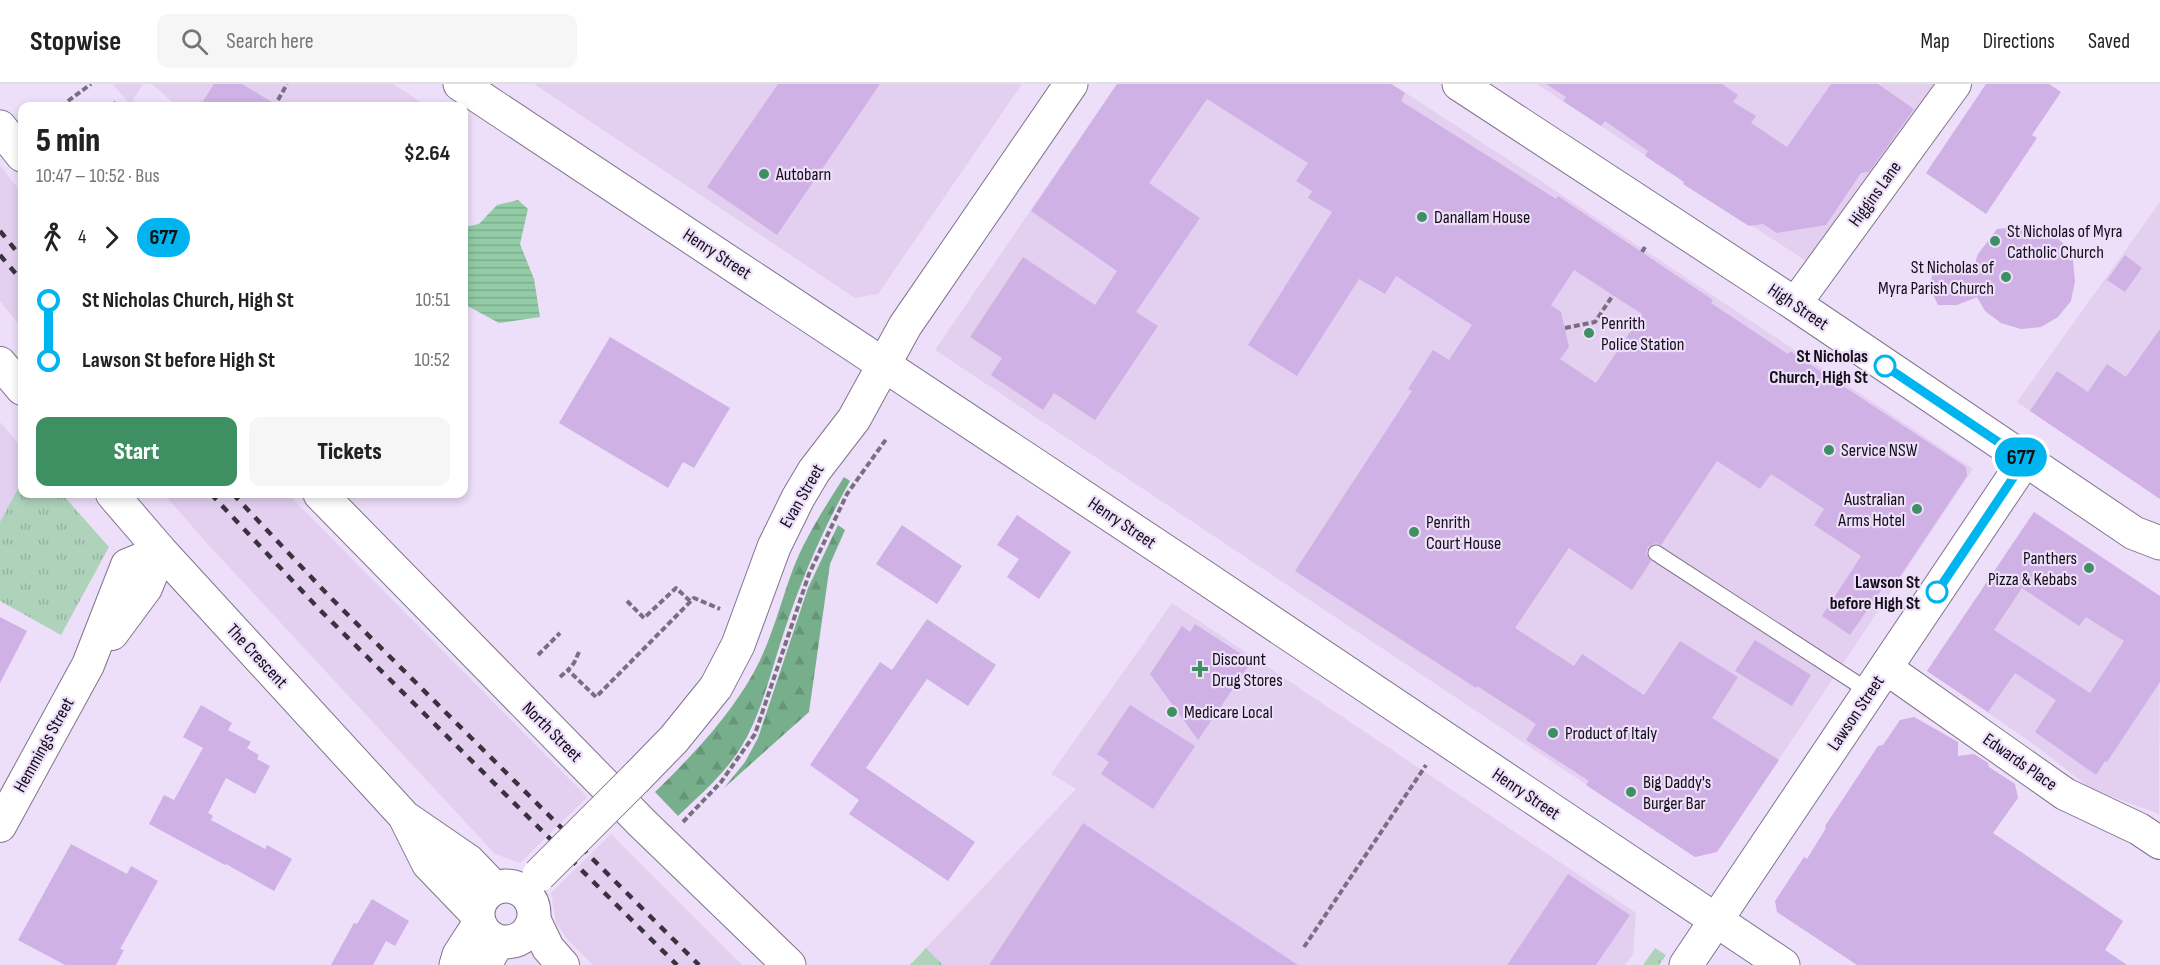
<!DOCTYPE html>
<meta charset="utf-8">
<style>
:root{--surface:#fff;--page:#f6f6f6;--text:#222;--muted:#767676;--line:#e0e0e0;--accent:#3e9062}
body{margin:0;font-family:"Sofia Sans Condensed",sans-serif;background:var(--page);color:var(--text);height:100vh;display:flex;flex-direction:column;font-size:22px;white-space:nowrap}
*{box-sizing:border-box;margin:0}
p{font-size:20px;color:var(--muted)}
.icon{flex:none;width:33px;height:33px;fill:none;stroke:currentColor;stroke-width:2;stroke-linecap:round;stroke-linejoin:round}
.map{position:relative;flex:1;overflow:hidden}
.side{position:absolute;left:18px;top:18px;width:450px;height:396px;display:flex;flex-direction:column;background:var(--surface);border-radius:12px;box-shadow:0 3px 9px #0003}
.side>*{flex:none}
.badge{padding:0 12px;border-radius:20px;font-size:21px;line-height:39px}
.map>.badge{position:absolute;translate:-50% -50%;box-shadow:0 0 0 3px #fff}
.legs{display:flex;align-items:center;gap:9px;height:66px;padding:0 18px;font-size:20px}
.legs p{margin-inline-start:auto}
.headline{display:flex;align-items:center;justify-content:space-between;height:102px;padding:0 18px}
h1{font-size:33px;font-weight:800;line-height:45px}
.button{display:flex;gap:12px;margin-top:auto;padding:12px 18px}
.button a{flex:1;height:69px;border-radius:12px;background:var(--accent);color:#fff;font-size:24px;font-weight:800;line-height:69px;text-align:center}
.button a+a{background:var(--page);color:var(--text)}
ul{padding:0 18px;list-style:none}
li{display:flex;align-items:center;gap:21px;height:60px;font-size:22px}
li i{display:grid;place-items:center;width:9px;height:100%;margin:0 8px;background:currentColor}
li i::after{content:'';width:15px;height:15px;margin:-8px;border:4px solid;border-radius:50%;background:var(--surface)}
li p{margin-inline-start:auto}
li:first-child i{background:linear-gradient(#0000 50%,currentColor 0)}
li:last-child i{background:linear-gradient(currentColor 50%,#0000 0)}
header{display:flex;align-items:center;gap:36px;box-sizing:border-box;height:84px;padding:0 30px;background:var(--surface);border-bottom:2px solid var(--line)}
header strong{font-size:28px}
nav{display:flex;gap:33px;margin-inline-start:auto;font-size:21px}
.search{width:420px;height:54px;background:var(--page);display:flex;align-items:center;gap:15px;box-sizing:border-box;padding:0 21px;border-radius:12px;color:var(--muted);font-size:22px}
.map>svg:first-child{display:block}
.built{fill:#e3d0f1}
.grass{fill:url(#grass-tufts)}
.forest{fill:url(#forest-firs)}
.water{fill:url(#water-rules)}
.building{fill:#cfb1e5;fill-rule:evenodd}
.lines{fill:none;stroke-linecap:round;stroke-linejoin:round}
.service-casing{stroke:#82748c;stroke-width:17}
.minor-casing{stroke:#82748c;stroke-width:34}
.tertiary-casing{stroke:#82748c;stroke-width:35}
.secondary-casing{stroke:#82748c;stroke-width:35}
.trunk-casing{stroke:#82748c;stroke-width:35}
.path{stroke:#796f81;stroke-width:4;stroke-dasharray:6 3;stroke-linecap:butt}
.service{stroke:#fff;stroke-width:15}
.minor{stroke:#fff;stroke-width:32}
.tertiary{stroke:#fff;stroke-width:33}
.secondary{stroke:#fff;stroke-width:33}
.trunk{stroke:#fff;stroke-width:33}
.rail{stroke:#3a333f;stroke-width:4.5;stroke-dasharray:8 8;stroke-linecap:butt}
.tertiary-bridge-casing{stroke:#82748c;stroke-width:35;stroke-linecap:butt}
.tertiary-bridge{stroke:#fff;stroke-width:33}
.line-1-casing{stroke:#fff;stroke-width:14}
.line-1{stroke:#00b5ef;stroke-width:9}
.poi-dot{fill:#3e9062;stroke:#eddef9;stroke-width:2}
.stop-1-dot{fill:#fff;stroke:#00b5ef;stroke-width:3}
.labels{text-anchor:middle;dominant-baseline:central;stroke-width:4.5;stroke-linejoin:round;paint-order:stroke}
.poi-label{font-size:18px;fill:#130e17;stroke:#eddef9;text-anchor:start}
.street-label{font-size:18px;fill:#130e17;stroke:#eddef9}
.stop-label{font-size:18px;font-weight:bold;fill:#130e17;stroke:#eddef9;text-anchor:end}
</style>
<header>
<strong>Stopwise</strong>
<div class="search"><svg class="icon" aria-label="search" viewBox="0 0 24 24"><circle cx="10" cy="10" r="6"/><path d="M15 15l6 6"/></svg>Search here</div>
<nav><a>Map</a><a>Directions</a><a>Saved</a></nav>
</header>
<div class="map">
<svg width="2160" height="881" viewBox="0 0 2160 881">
<defs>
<pattern id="grass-tufts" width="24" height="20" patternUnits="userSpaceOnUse" patternTransform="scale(1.5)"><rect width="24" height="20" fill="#afd2bb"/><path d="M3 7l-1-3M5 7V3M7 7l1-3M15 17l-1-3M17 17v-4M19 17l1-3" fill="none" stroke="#96b3a0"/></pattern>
<pattern id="forest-firs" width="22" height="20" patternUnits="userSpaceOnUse" patternTransform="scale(1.5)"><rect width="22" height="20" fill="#77af8c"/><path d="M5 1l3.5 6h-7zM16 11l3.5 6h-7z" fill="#669578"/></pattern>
<pattern id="water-rules" width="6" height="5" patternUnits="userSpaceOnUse" patternTransform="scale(1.5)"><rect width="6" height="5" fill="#92cba6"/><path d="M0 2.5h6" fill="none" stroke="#7dad8e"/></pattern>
</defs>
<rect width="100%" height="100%" fill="#eddef9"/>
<path class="built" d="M113,0H143L130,21Z
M152,0H393L427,22H177Z
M534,0H1022L878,210L855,214Z
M1117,0H1392L1538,95L1973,385L1717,768L1695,773L935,266Z
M1537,0H1940L1812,181Z
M0,81L22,110V244L0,217Z
M2160,118V415L2017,318Z
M0,338L22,364V397L0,438Z
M164,410H288L587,713L520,779L495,770L204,456Z
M2034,428L2160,512L2159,730L2091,705L2036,662L1927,587Z
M1172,519L1636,829L1633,870L1625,881H943L926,864L1076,705L1051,690Z
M611,750L742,881H593L568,856L556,839L551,809Z"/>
<path class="grass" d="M22,397V410H62L109,463L61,551L0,517V438Z
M926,864L943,881H910Z
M1655,864L1666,871L1659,881H1643Z"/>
<path class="forest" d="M844,393L850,397C823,445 801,496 784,548C770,589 762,631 738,668C722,692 699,712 678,732L655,708C692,672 729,633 754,588C772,555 780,520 793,485C806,452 825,423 844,393Z
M838,441L845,446L830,480L809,628L724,704L745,678L758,654L808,504Z"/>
<path class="water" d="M518,116L528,125L520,160L534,195L540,233L499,239L464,220V143L479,140L497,121Z"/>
<path class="building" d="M214,0H242L279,22H200Z
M778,0H880L777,151L707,103Z
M1117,0H1391L1405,9L1401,17L1556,115L1558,112L1713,216L1711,219L1788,270L1790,267L1966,383L1967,392L1895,500L1888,496L1850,551L1822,532L1861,472L1814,441L1824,425L1771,390L1760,405L1717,377L1661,461L1656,459L1648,463L1646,469L1651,477L1632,506L1569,464L1515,544L1574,582L1582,570L1644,611L1680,557L1738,593L1712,634L1779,676L1717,768L1695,773L1586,701L1589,697L1526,656L1536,640L1477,602L1476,604L1295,487L1412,307L1408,305L1433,266L1449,276L1472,241L1396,192L1385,210L1359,195L1297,292L1248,261L1332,128L1308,114L1312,107L1296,97L1308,79L1207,15L1149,99L1200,134L1136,228L1158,242L1095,336L1054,309L1043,326L991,291L1002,274L970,253L1023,173L1095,221L1117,187L1031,127ZM1574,186L1642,230L1596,299L1560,275L1569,263L1561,228L1551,221Z
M1546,0H1722L1738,11L1733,18L1756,32L1751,39L1787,63L1831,0H1878L1914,25L1869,88L1861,89L1826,141L1777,149L1763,140L1749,142L1683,100L1684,98L1645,72L1648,67L1605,37L1601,42L1563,17L1566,13Z
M1986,0H2049L2061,8L2032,51L2037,54L1986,130L1926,89Z
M2027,142L2047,147L2063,159L2073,177L2075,197L2071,217L2058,233L2041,243L2021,245L2001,239L1985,227L1977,213L1957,221H1938L1930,204L1933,185L1949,181L1974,182L1978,170L1997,145Z
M2125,171L2142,184L2125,208L2107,196Z
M2160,245V415L2030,327L2057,287L2088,308L2107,280L2126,293Z
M610,253L730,324L694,384L683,378L668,404L559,339Z
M2034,428L2160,512V598L2107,678L2105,677L2096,691L2035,648L2056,616L2015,589L1988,628L1927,587ZM2022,504L2079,542L2086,533L2124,557L2090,609L1994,546Z
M1017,431L1071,468L1039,515L1007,493L1019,475L997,461Z
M902,441L962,482L937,520L876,480Z
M0,533L27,547L0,599Z
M927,535L996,581L968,622L927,595L866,684L975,758L948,797L849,730L859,716L810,681L880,578L892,586Z
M1195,540L1252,577L1198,656L1150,590L1182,542L1190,548Z
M1755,556L1811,591L1792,622L1735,587Z
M201,621L232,639L228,646L251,658L247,664L259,671L257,675L270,682L255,710L226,694L208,729L213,732L211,736L265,765L267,761L292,775L274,807L226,780L225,781L149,740L164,711L174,716L203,664L183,653Z
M1130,621L1195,662L1153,725L1101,690L1109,678L1097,670Z
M1914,633L1958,658V672L1974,670L1988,679L1989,683L2015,700L2018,714L1993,749L2123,837L2105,866L2127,881H1857L1777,828L1775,817L1804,773L1807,775L1826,744L1825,742L1878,662L1883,661L1900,636Z
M1083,739L1298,881H989Z
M71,760L127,790L131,782L158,797L120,865L124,866L116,881H65L18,856Z
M1568,790L1630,831L1596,881H1507Z
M372,815L409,837L395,862L386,857L373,881H331L354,839L357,840Z"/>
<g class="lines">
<defs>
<path id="service" d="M1656,469L1870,608"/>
<path id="minor" d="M1795,220L1955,0
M0,279L22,305
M112,410L161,467L405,733L469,777L495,804
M112,550L146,504L161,467
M1886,584L2065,710L2139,745L2160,759
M405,734L428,780L478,832
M0,742L88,581L127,481L161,467
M534,835L548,864L563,881"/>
<path id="tertiary" d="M1459,0L1795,220L2134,449L2160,459
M636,694L674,655L716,603L738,561L774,463L798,414L814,387L854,335L905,242L1071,0
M478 830a28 28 0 1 1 56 0a28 28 0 1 1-56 0Z
M456,881L459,871L479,840
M485,881L498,857
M1686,881L2025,376"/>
<path id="secondary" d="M460,0L1189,483L1783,881"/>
<path id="trunk" d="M0,43L22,71
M320,410L642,739L789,881"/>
</defs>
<use href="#service" class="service-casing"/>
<use href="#minor" class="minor-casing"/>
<use href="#tertiary" class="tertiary-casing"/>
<use href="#secondary" class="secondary-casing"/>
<use href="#trunk" class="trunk-casing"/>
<path class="path" d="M278,16L287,0
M68,17L91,0
M111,22L117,18
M1642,168L1645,163
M1565,244L1595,238L1613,211
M627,517L644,534L676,504L690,517
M579,568L574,579L568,586L596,613L694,514L720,525
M538,571L560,549
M560,593L568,586
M683,738L721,698L755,650L809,490L847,410L887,354
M1304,863L1426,681"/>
<use href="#service" class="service"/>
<use href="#minor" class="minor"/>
<use href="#tertiary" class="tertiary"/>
<use href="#secondary" class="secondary"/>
<use href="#trunk" class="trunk"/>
<path class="rail" d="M0,147L22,174
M0,171L22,197
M211,410L320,526L677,881
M233,410L328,511L699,881"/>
<defs>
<path id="tertiary-bridge" d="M539,791L636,694"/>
</defs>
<use href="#tertiary-bridge" class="tertiary-bridge-casing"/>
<use href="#tertiary-bridge" class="tertiary-bridge"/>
</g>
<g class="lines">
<defs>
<path id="line-1" d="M1885,282L2025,376L1937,508"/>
</defs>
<use href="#line-1" class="line-1-casing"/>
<use href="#line-1" class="line-1"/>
</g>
<g class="poi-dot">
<circle cx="764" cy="90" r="6"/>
<circle cx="1422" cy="133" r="6"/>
<circle cx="1995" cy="157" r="6"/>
<circle cx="2006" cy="193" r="6"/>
<circle cx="1589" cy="249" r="6"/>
<circle cx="1829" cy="366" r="6"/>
<circle cx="1917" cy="425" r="6"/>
<circle cx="1414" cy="448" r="6"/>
<circle cx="2089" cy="484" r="6"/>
<path d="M1197 576h6v6h6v6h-6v6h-6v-6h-6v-6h6z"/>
<circle cx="1172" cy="628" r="6"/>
<circle cx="1553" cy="649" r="6"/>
<circle cx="1631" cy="708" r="6"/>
</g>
<g class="stop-1-dot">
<circle cx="1885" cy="282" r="10"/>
<circle cx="1937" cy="508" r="10"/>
</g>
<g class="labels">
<g class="poi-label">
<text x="776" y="90">Autobarn</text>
<text x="1434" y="133">Danallam House</text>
<text x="2007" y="147">St Nicholas of Myra<tspan x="2007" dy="21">Catholic Church</tspan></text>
<text x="1994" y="183" text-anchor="end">St Nicholas of<tspan x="1994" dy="21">Myra Parish Church</tspan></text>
<text x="1601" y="239">Penrith<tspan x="1601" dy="21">Police Station</tspan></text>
<text x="1841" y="366">Service NSW</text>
<text x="1905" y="415" text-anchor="end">Australian<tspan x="1905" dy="21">Arms Hotel</tspan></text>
<text x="1426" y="438">Penrith<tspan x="1426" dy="21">Court House</tspan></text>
<text x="2077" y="474" text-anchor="end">Panthers<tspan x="2077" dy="21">Pizza &amp; Kebabs</tspan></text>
<text x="1212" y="575">Discount<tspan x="1212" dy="21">Drug Stores</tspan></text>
<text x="1184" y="628">Medicare Local</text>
<text x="1565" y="649">Product of Italy</text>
<text x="1643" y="698">Big Daddy's<tspan x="1643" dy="21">Burger Bar</tspan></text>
</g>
<g class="street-label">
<text transform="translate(1875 110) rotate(-54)">Higgins Lane</text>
<text transform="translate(717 170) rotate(33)">Henry Street</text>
<text transform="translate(1798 223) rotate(34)">High Street</text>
<text transform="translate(802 412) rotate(-60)">Evan Street</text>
<text transform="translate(1122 439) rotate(34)">Henry Street</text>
<text transform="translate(257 572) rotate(47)">The Crescent</text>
<text transform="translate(1856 629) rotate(-56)">Lawson Street</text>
<text transform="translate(552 648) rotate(45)">North Street</text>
<text transform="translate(44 661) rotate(-61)">Hemmings Street</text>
<text transform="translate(2020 678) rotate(35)">Edwards Place</text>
<text transform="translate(1526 710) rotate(34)">Henry Street</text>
</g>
<g class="stop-label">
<text x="1868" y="272">St Nicholas<tspan x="1868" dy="21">Church, High St</tspan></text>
<text x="1920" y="498">Lawson St<tspan x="1920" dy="21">before High St</tspan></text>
</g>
</g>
</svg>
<b class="badge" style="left:2021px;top:373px;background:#00b5ef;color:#111">677</b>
<section class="side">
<div class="headline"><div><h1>5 min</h1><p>10:47 – 10:52 · Bus</p></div><b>$2.64</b></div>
<div class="legs"><svg class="icon" aria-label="walk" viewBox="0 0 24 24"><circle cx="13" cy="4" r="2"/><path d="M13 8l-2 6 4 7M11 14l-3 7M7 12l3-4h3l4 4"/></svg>4<svg class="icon" aria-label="forward" viewBox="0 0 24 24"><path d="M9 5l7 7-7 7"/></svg><b class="badge" style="background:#00b5ef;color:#111">677</b></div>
<ul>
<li><i style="color:#00b5ef"></i><b>St Nicholas Church, High St</b><p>10:51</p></li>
<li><i style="color:#00b5ef"></i><b>Lawson St before High St</b><p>10:52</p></li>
</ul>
<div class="button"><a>Start</a><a>Tickets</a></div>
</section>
</div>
